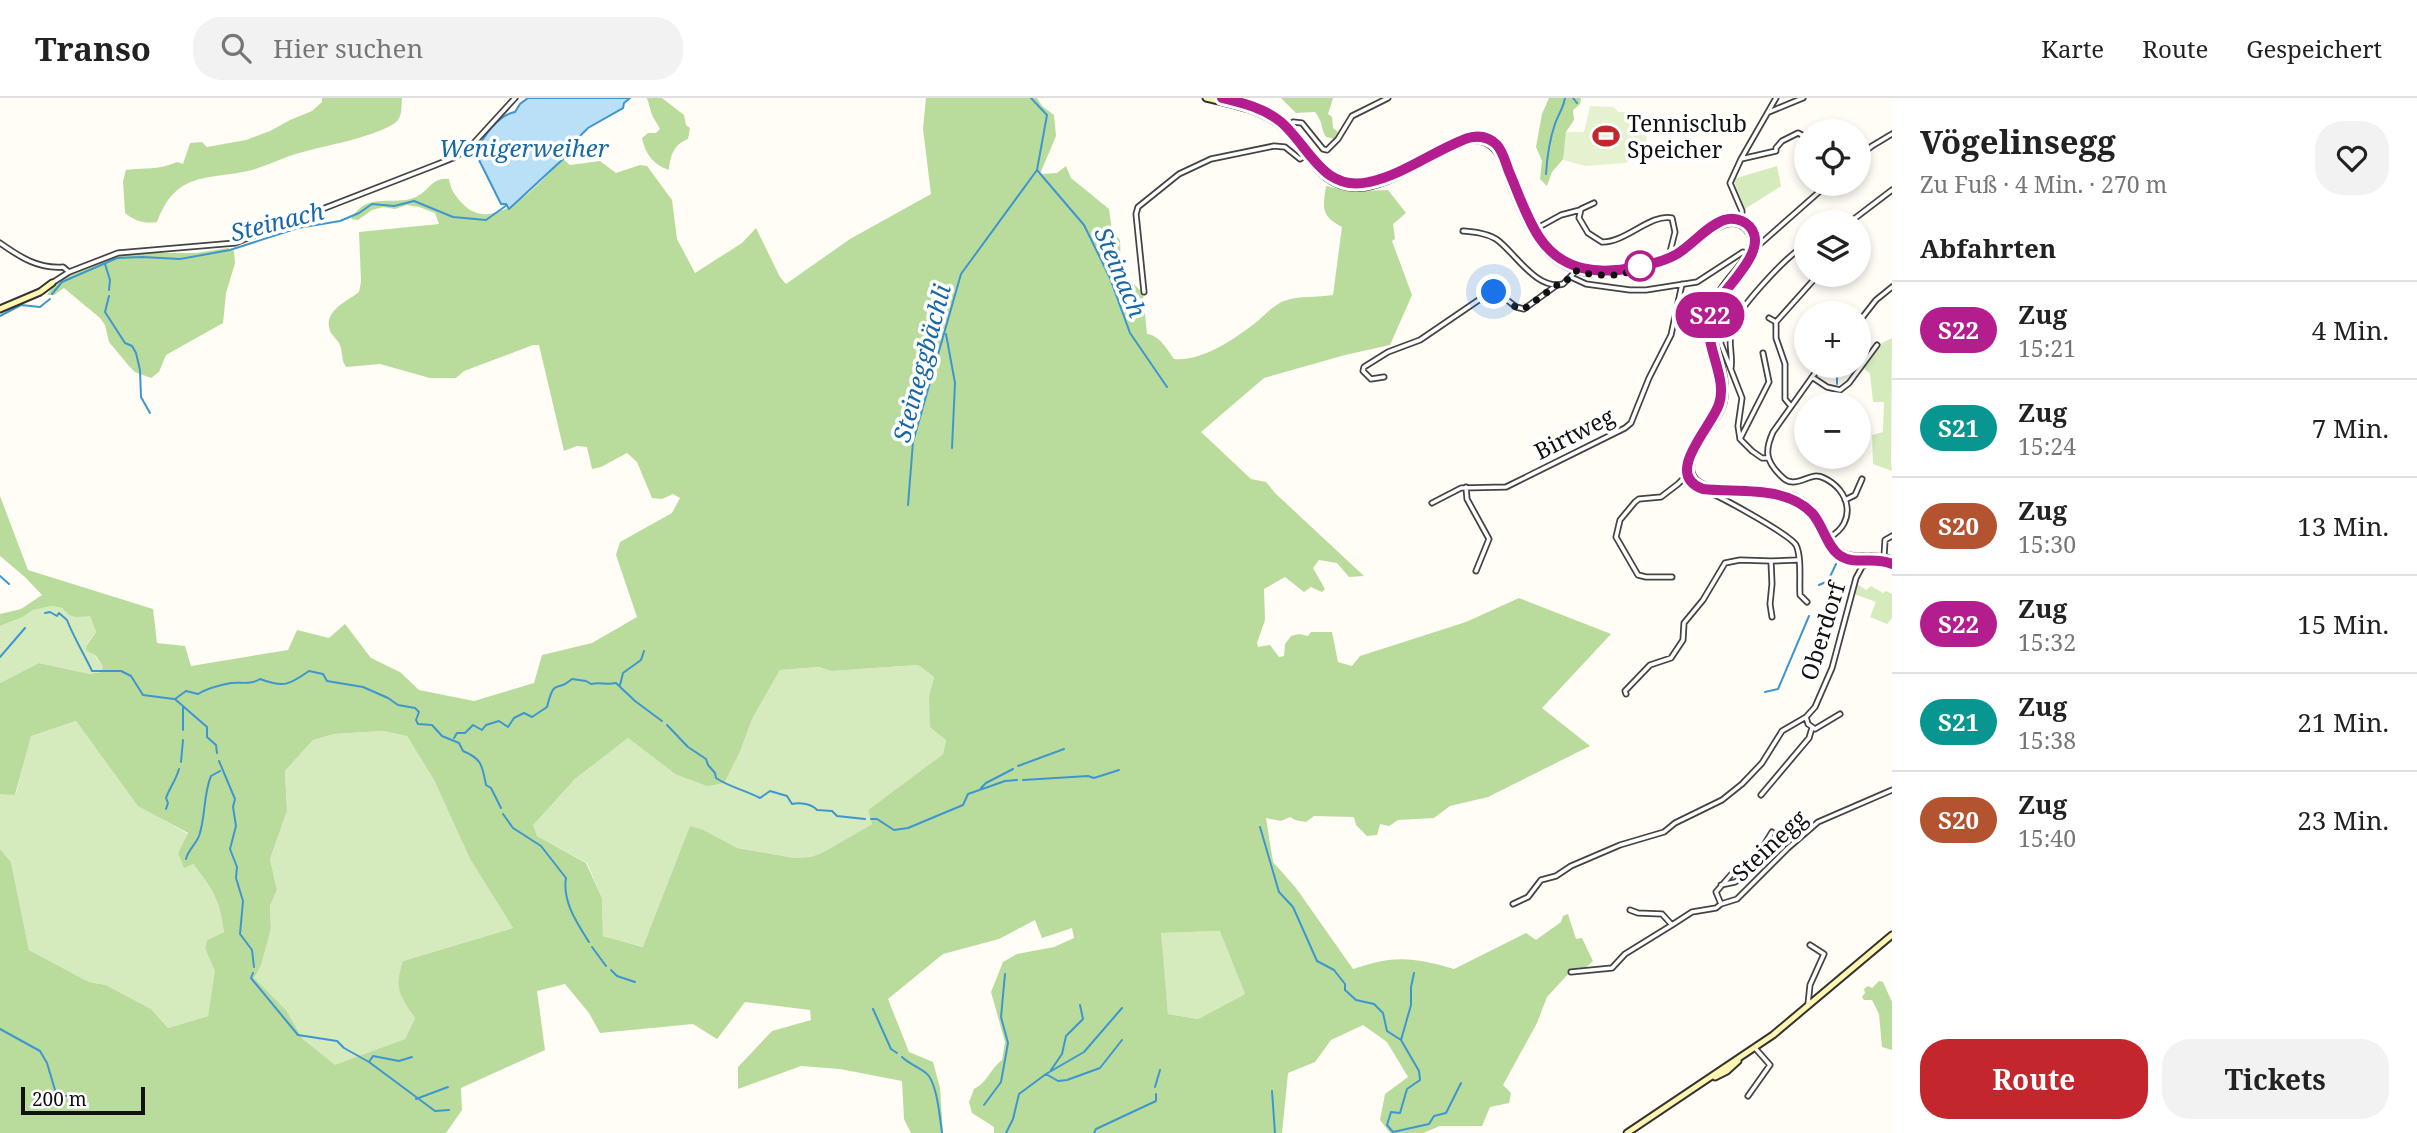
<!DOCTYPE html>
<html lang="de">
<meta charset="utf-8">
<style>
:root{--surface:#fff;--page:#f2f2f2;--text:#222;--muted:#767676;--line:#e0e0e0;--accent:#c4262e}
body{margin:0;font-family:"Noto Serif",serif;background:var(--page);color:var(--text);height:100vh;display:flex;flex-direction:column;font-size:26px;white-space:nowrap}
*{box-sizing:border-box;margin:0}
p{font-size:23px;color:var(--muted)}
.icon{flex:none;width:38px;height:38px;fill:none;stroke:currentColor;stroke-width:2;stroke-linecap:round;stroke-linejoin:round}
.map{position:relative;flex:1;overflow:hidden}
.details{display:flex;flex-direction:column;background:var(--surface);width:525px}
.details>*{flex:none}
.badge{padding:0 14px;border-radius:23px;font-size:24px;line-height:46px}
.buttons{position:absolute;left:1794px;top:21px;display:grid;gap:14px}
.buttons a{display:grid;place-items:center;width:77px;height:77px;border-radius:50%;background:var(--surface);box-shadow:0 4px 10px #0003;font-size:35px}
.scale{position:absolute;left:21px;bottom:18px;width:124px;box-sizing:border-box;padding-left:7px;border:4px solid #111;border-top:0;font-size:19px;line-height:24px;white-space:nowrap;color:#111;-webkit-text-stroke:5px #fff;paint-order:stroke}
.you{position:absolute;width:35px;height:35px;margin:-18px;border:5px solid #fff;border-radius:50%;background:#1a73e8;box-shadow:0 0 0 10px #1a73e833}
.map>.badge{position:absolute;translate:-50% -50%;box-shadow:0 0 0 4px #fff}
h2{padding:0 28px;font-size:26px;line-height:63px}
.round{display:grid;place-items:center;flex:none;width:74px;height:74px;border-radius:28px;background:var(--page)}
.head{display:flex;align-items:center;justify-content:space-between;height:119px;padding:0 28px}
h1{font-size:33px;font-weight:700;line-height:52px}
.action{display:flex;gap:14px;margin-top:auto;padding:14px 28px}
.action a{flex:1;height:80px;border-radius:28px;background:var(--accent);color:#fff;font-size:28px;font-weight:700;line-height:80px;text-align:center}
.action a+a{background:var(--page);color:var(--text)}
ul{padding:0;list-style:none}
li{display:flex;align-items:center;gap:21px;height:98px;padding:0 28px;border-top:2px solid var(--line)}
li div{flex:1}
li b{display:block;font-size:26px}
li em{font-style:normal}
li .badge{min-width:77px;font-weight:700;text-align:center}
header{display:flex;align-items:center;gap:42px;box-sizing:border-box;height:98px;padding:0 35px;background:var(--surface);border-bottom:2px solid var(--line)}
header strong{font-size:33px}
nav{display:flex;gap:38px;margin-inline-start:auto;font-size:24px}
.search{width:490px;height:63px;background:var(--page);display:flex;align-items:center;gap:18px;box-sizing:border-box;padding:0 24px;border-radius:28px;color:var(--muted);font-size:26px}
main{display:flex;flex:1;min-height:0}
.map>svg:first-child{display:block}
.green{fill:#d5ebbd}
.forest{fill:#b9dc9c;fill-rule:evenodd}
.pitch{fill:#e6f2cf}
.water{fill:#b9e0f7;stroke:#3f96cf;stroke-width:2}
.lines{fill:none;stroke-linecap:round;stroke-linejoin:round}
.stream{stroke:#3f96cf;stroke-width:2}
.street-casing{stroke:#444;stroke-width:7}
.secondary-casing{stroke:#333;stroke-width:9}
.street{stroke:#fff;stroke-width:3.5}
.secondary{stroke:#fff6b0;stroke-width:5}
.rail-casing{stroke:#c4262e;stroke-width:4.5}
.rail{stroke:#fff;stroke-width:2;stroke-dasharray:5;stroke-linecap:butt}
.line-casing{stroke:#fff;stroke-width:16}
.line{stroke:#b41d8e;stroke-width:10}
.walk{stroke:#111;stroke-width:7;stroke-dasharray:0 12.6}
.stop-dot{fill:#fff;stroke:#b41d8e;stroke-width:3.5}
.labels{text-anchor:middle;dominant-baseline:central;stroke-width:7;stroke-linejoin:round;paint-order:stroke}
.poi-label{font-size:23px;fill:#111;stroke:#fff;text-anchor:start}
.street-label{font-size:23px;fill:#111;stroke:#fff}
.water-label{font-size:24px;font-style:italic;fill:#1768a6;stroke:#fff}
</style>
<header>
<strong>Transo</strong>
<div class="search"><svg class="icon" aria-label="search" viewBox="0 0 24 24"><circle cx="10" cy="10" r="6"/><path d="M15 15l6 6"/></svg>Hier suchen</div>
<nav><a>Karte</a><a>Route</a><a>Gespeichert</a></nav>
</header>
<main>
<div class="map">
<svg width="1892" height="1035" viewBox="0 0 1892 1035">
<rect width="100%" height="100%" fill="#fffdf5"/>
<path class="green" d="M1777,68L1781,88L1745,111L1733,81Z
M1892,240L1891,365L1892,373L1873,366L1872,337L1883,334L1884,304H1873L1870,276L1864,270L1882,245Z
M1857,486L1866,492L1871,488L1883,495L1886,493L1892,496V520L1887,526L1870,519L1876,504L1854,496Z
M52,508L63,510L69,517L90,518L96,534L87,546V551L95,558L103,569L101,574L90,576L39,565L0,585V528L23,519L33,512Z
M918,567L934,579L929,598L946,642L943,656L868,712L872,726L822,755L810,759L795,760L737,750L690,729L644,849L603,838L602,800L587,765L537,738L532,727L575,681L628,640L675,676L741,651L752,621L780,572L819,569L831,573Z
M76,623L138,707L188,736L178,755L184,769L193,766C214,793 219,800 224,834L207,842L205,850L216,873L208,918L168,930L151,911L106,887L89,884L29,852L11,764L0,751V696H16L30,638Z
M383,633L407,638L434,682L470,761L513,830L403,863L402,900L415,920L405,941L335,968L303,941L286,912L253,880L271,830L270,808L277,792L270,761L287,713L285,673L313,642L334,636Z
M1221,833L1245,896L1198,921L1168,916L1160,835Z"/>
<path class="forest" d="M322,0H402C401,9 403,19 395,25C375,39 324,48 299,55C281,60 265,69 248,73C204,82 176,74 157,124C144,126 135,123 125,115L123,83L126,72C147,69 155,73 177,64L183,66L190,45L202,44L207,49L246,42L270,33L290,22L312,13L322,4Z
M647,0H662L684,17L686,27L690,30L688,41C674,46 670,58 669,72C653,67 645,55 642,40L648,35H656L660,31L652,17Z
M926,0H1037L1042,8L1054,17L1056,38L1040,76L1057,75L1066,68L1071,80L1109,111L1112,133L1120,142L1121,174L1143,195L1147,236C1159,237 1167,251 1174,261C1201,264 1233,242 1254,226C1263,219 1273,207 1284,203C1299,197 1317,200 1333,197L1342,129C1320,118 1323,109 1326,88L1349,93L1388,92L1406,115L1393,126L1395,141L1392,143L1412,197L1390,247L1345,257L1264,280L1201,334L1251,381L1266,384L1275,395L1364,478L1349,479L1337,465L1319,462L1313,470L1325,491L1322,494L1311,489L1304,494L1285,479L1264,491L1265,522L1257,545L1258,549L1270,547L1279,559L1284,558L1285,546L1291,538L1299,536L1308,538L1311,534H1332L1338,564L1352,568L1360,558L1466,524L1519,500L1611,536L1542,610L1590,648L1488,699L1450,708L1434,720L1398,722L1389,728L1380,726L1377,737L1367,738L1356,727L1354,719L1314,718L1306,724L1295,722L1290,719L1281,723L1266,720L1273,764L1296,790L1353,871C1394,857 1413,859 1454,871L1526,835L1536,842L1561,824L1563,818L1568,816L1576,841L1582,840L1593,863L1582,873L1570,874L1547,899L1537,925L1503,987L1511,995L1509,1005L1490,1009L1482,1028H1440L1423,1035H1390L1380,1022L1385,996L1408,979L1387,944L1363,927L1331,942L1315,964L1288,975L1282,1035H994V1029L972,1015L969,1004L974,991C988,984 990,971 1002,962L1005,944L991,894L1003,864L1017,856L1054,849L1074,840L1072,830L1042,840L1035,822L999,841L943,856L888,901L909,954L933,964L940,990L943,1035H911L904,1021L902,983L840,971L801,968L738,991V969L772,933L811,922L810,912L745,904L717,941L693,926L600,935L589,915L565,886L537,893L545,952L461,990L462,1012L446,1035H0V751L11,764L29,852L89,884L106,887L151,911L168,930L208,918L215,873L205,850L207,842L224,834C219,800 214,793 193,766L184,770L178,755L188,735L138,708L76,623L31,638L15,697L0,696V585L39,565L90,576L101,574L103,569L96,558L86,552L87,547L96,534L90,518L76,519L69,517L62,510L52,508L33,512L23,519L0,528V516L21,511L42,497L25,479L0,458V398L28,472L153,511L157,545L185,548L191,568L288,552L297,532L329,540L345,526L371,560L400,574L419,592L474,603L534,585L542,557L592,545L637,519L616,457L620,444L672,415L680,400L673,396L662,401L652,400L637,364L627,355L601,369L592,371L587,349L577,348L564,353L539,247H533L464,273L456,280H430L380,266L346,269C341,262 343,255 340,247C338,242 332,238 330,233C323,213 346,204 359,194L361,184L359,134L439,126L435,115L419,109L407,107L395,111L383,109L372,112L358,122L351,121C368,92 393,109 416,99C429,93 432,79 449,81C451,92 454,96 461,104C493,141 540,84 563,61L570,67L600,63L616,75L640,67L647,68L672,102L677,141L695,175L742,145L756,130L780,179L786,186L850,141L931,96L923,31ZM918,567L934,579L929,598L930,629L946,642L943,656L868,712L872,726L822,755L810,759L795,760L737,750L703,732L690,728L643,849L603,838L602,800L586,765L537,738L533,727L575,681L628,640L675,676L707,688L724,685L741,651L752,621L780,572L819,569L831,573ZM383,633L407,638L434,682L470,761L513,830L403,863C394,891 399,897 415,920L405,941L335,967L303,941L286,912L254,880L261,867L271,830L270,808L277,792L270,761L287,713L285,673L313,642L334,636ZM1220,833L1245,896L1198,921L1168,916L1161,835Z
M1281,0H1333L1328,16L1332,19L1333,30L1338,34L1335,41L1326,39C1320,29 1324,26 1315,14L1296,15Z
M1549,0H1581L1580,6L1573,12L1574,22L1566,34L1565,59L1552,74L1547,88L1540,81L1542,63L1536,49L1542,16Z
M228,150L234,153L235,165L226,195L223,225L166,257L159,274L151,280L135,274L129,268L109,244L105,227L100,220L64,190L54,197H47L54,187L77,173L116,158L154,153L162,155H196Z
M1879,883L1883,884L1892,904V952L1882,949L1879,916L1872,902H1864L1862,899L1865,895L1864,891L1868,888L1872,890Z"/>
<path class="pitch" d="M1590,8L1614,9L1618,14L1641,15L1647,42L1626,65L1585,68L1563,62L1566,34H1584Z"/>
<path class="water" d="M528,0H630L624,5L623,10L588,30L580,38L563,61L509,111L506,106H501L477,58V52C484,38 498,17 515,14L520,6Z"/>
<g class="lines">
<path class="stream" d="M1031,0L1047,17L1037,72L1084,127L1110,180L1130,235L1167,289
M1573,0L1577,5
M1546,76C1547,60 1549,43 1555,26C1558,17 1563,11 1565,0
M105,166L110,182L109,192
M1890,193H1892
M52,196L62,184L117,160L142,159L180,161L230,152L298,130L340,123L359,115L372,106L394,108L414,103L453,119L486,122L507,107
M109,198L105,214L125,245L132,248L136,255L140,272L141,299L150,315
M0,218L21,207L40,209L50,201
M946,236L955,285L952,350
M1829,268L1837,277V286
M1833,299L1834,306
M1829,359V362
M908,407L913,344L961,176L1037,72
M0,478L9,486
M1819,487L1828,483L1836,466
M45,515L50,514L57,518L59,515L67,522C73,538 84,556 92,573H121L131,578L143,597L174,601
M0,559L25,530
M620,587L623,575L641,562L644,553
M1765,594L1778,591L1809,518
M175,601L186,593L198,596C208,590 220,587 231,585C242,584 250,587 260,581C284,590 289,587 309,573L323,576L327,583L363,589L388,600L398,607L415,610L419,614L416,622L418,626L432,627L442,638L459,645L463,653C482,661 482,667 486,687L491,690L501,710
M176,602L207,629V639L216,647L217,655
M183,609V632
M667,627L688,649L706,661L708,667L715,675L716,680C729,689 745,692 760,700L770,693L787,698L792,706C800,704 812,706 817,712L832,713L837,718L865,721
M454,640L457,635H465L473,627L482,632L486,627L499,623L508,629L514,620L524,615L532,619L547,609C555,578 555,596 572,581L586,583L591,586C600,584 607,587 616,585L635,603L662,623
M219,663L235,701L233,709L236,728L230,751L237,769L236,780L243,803L240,836L252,852L254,869
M181,664L183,642
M1018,668L1064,651
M1023,682L1088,678L1094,680L1119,672
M981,690L986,685L1013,671
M166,711L168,705L166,700C170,689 176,682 179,671
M503,716L513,730L541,748L566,780C562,803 577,825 589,844
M871,721H877L894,732L908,730L963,707L968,696L1005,683L1017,682
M1260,729L1279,794L1293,809L1317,863L1334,872L1345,886V892L1356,902L1374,906L1383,915L1387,933L1401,942L1419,973L1420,982L1407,991L1400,1015L1391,1014L1387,1027L1393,1034L1429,1026L1434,1018L1446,1015L1461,985
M186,761C188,752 196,746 199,738C206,718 203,697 211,678L220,673
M592,849L606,868
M611,872L617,878L635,884
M253,875L251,880L298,937L337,943L344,950L369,964L435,1013L449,1012
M873,911L891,951L897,955
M0,931L40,953L47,965L55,992L64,998H74
M1401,942L1411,907V889L1414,875
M902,959C909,966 919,969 926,975C937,983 940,1021 942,1035
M369,964L373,958L399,963L412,959
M1051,972L1062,956L1066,938L1083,921L1080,907
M1046,976L1058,983L1067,982L1100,970L1122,942
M1155,989L1160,972
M1272,993L1275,1035
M416,1001L448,989
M984,1007L1001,984L1008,945L1001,919L1005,876
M1006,1035L1013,1021L1019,996L1046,976L1084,954L1122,910
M1094,1035L1096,1031L1156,1003V996"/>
<defs>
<path id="street" d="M1769,14L1803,0
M1284,32L1293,24L1302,25L1323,51L1327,52L1338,41L1352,18L1388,0
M1858,59L1872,48L1892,36
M1741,61L1776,0
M1594,105L1581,111L1579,120L1588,135L1602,144C1625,145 1651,115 1672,120L1675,134L1669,158L1670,162
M1850,124L1892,92
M1741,126L1742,113L1730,85L1741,61L1776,53V50L1782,43L1798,35L1806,39
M1463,133C1474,134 1486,135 1496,141C1514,153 1536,193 1563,186L1576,173
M1532,133L1561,117L1580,112
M0,145C20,159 38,171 63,169L69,174
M1752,148L1759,147L1828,86
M1571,179L1586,186L1630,192H1646L1697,184L1743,154L1748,157
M52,185L69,174L118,155L235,145L433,68L453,60L471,48L515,0
M1144,194L1136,116L1138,109L1179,76L1211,61L1274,48L1285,49L1300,61L1305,58
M1714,218L1718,219L1721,246L1742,300L1738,328L1740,341L1752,353L1762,360H1767
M1769,220L1776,224
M1858,225L1876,202L1892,189
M1820,268L1773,334C1765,352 1765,362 1780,377C1784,381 1787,384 1793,384C1805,384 1812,374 1824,380C1850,392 1857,424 1830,439
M1731,270C1733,258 1728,245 1731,232C1736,212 1787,157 1806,147
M1384,279L1371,281L1363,273L1364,269L1388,254L1420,242L1489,195L1497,194L1516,209L1524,211L1557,187
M1812,279L1827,289L1840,292L1849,285L1877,247
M1790,307L1785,301V266L1776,240V224L1818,177
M1740,341L1769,284L1763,255
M1466,389L1467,401L1489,441L1476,473
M1709,389L1711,395C1726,402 1789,436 1796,447C1802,459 1799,483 1800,497L1807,504
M1845,402L1855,397L1862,381
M1432,405L1461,390L1506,389L1625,330L1631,325L1649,280L1671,237L1682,186
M1884,459L1885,442L1892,438
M1672,479H1646L1638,477L1616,439L1620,422L1635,404L1639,401L1661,399L1678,386L1690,374
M1772,519L1770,506L1772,486L1771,463L1797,462
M1626,596L1625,593L1650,567L1671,560L1683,542L1684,525L1703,502L1725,465L1740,462L1771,463
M1806,619L1808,626L1815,631L1840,616
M1761,697L1809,640L1812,630
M1721,787L1735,784L1745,778L1772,734
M1513,806L1528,799L1541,782L1556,778L1571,768L1620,747L1664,734L1675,725L1722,702L1742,686L1762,665L1782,633L1806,619L1815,609L1832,570L1856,480L1862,469L1870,464L1871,458
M1721,806L1716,794L1736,771
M1672,827L1692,814L1716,810L1721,806L1737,801L1788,750L1818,724L1892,692
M1571,874L1612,870L1625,856L1672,827L1662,816L1638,815L1630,812
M1808,906L1810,887L1824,856L1810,847
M1748,998L1770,967L1755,950"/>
<path id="secondary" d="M1206,0C1231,6 1256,10 1277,25C1307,48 1318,95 1364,89C1397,84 1436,55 1468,43C1477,41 1486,42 1493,49C1503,58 1506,75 1511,87C1519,107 1527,127 1539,144C1562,177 1598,180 1634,172C1650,169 1665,166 1679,157C1694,148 1710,129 1727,125C1736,123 1745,127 1750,135C1760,156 1725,180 1718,198C1703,235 1733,278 1722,308C1715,330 1667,373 1705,388C1742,394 1790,383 1817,416C1826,428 1830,450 1844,456C1859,463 1877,455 1892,462
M0,211L40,194L52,185
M1715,979L1727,973L1738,963
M1627,1035L1773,937L1892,837"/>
</defs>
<use href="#street" class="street-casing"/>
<use href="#secondary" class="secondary-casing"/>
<use href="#street" class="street"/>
<use href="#secondary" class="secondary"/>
<defs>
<path id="rail" d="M1221,0C1243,5 1264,10 1282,25C1317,55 1324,102 1383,80L1468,40C1479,37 1489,39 1497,48C1504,55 1507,67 1510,77C1525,115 1541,162 1586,172C1621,180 1664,165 1692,145C1702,137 1714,124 1727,121C1736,119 1745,123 1751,130C1768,153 1723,191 1713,212C1701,236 1723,274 1721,301C1715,325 1662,376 1703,391C1738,395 1785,387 1812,416C1823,427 1826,447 1839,457C1854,468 1875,458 1892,466"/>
</defs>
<use href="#rail" class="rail-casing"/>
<use href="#rail" class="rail"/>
</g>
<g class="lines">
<defs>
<path id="line" d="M1222,0C1243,5 1264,10 1281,24C1309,48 1323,95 1369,84C1403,77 1435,52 1468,40C1479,37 1489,39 1497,47C1504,55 1506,67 1510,76C1519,97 1526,119 1539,139C1562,174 1599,177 1637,169C1651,166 1665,163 1677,156C1693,146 1707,128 1724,122C1736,118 1750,124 1754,136C1762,159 1722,192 1712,213C1699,242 1729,277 1719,306C1712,329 1662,376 1703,391C1738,395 1785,387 1812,415C1823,427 1826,447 1839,457C1854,468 1875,458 1892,466"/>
</defs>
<use href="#line" class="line-casing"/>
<use href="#line" class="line"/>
<path class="walk" d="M1494,194C1505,197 1512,211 1524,211L1557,187L1563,186L1576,173C1595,178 1623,181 1640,168"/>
</g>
<defs>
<symbol id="stadium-bare" viewBox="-9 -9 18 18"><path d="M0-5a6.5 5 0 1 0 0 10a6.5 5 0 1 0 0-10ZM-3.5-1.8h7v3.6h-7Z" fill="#c4262e" stroke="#fff" stroke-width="2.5" paint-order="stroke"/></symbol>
</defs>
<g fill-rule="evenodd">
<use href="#stadium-bare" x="1587" y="19" width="38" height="38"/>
</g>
<circle class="stop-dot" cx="1640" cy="168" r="14"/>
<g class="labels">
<g class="poi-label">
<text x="1627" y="25">Tennisclub<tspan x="1627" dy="26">Speicher</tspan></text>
</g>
<g class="street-label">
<text transform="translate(1574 335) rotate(-27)">Birtweg</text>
<text transform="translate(1822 533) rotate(-73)">Oberdorf</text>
<text transform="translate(1769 747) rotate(-43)">Steinegg</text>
</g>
<g class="water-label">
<text x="524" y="49">Wenigerweiher</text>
<text transform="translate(277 123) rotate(-14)">Steinach</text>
<text transform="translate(1121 174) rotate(67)">Steinach</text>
<text transform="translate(921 265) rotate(-75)">Steineggbächli</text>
</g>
</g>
</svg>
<div class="buttons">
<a><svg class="icon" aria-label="locate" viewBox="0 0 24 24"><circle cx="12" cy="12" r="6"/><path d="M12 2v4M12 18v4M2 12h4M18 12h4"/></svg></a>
<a><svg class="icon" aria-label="layers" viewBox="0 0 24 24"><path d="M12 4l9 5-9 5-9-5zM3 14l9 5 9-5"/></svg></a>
<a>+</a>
<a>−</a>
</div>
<div class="scale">200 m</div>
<div class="you" style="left:1494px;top:194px"></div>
<b class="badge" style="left:1710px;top:217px;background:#b41d8e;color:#fff">S22</b>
</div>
<section class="details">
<div class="head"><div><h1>Vögelinsegg</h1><p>Zu Fuß · 4 Min. · 270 m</p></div><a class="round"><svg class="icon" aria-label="heart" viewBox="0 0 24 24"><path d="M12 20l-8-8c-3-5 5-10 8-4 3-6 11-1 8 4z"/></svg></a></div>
<h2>Abfahrten</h2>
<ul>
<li><span class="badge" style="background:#b41d8e;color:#fff">S22</span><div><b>Zug</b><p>15:21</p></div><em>4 Min.</em></li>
<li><span class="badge" style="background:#089690;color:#fff">S21</span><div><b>Zug</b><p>15:24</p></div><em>7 Min.</em></li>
<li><span class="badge" style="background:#b4532f;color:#fff">S20</span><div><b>Zug</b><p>15:30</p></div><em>13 Min.</em></li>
<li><span class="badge" style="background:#b41d8e;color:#fff">S22</span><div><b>Zug</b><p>15:32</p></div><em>15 Min.</em></li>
<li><span class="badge" style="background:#089690;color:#fff">S21</span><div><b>Zug</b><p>15:38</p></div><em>21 Min.</em></li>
<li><span class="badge" style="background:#b4532f;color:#fff">S20</span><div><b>Zug</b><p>15:40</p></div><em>23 Min.</em></li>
</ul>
<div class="action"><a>Route</a><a>Tickets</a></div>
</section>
</main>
